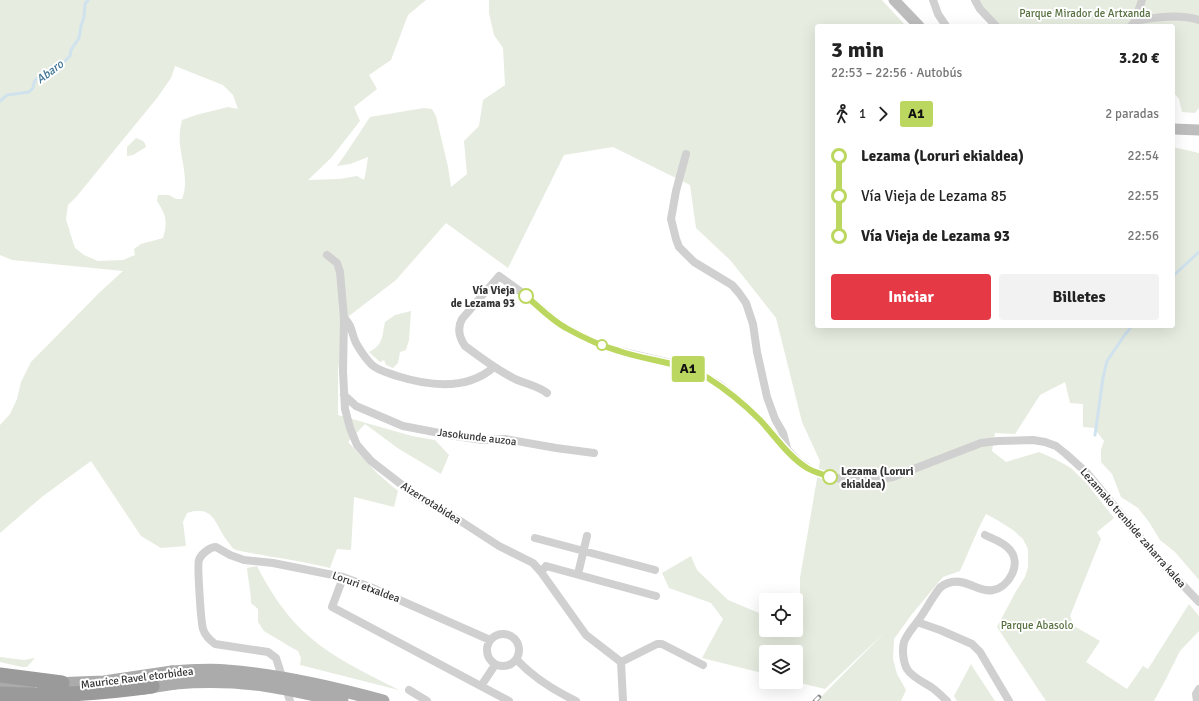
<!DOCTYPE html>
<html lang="es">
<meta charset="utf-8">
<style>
:root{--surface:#fff;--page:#f2f2f2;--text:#222;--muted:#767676;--accent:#e63946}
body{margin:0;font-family:Signika,sans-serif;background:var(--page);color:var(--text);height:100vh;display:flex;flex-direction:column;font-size:15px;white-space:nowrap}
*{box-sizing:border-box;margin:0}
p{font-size:13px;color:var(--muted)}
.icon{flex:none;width:22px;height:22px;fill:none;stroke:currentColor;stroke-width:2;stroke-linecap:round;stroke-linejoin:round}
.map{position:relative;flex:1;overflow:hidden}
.panel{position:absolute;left:815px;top:24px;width:360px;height:304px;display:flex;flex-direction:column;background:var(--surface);border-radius:4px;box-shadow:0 4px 16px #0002}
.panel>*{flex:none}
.badge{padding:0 8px;border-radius:3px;font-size:14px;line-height:26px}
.controls{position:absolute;left:759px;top:593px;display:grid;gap:8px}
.controls a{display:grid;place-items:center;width:44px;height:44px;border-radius:4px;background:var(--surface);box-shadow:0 4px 16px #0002;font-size:20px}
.map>.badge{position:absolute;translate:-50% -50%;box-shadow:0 0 0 2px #fff}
.legs{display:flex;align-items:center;gap:6px;height:44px;padding:0 16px;font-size:13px}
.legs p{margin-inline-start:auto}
.head{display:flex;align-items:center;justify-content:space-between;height:68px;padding:0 16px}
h1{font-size:22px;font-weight:700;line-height:30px}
.button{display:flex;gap:8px;margin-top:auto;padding:8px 16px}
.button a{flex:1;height:46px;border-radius:4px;background:var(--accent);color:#fff;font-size:16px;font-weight:700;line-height:46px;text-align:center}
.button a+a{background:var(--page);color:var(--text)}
ul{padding:0 16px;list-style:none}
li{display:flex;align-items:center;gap:14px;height:40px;font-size:15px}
li i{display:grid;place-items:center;width:6px;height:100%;margin:0 5px;background:currentColor}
li i::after{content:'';width:10px;height:10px;margin:-5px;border:3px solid;border-radius:50%;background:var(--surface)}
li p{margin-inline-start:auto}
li:first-child i{background:linear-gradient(#0000 50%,currentColor 0)}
li:last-child i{background:linear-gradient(currentColor 50%,#0000 0)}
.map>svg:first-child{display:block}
.green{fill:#e6ecdf;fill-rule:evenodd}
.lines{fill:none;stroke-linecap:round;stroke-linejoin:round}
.stream{stroke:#cfe2ee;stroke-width:3}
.street{stroke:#d0d0d0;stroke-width:8}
.secondary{stroke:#bdbdbd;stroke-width:11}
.primary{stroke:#ababab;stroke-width:13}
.highway{stroke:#9a9a9a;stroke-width:15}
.rail-casing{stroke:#888;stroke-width:4.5}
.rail{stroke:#fff;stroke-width:3;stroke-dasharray:9;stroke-linecap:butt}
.primary-bridge{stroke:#ababab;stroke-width:13}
.line-1-casing{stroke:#fff;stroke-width:9}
.line-1{stroke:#bbd75f;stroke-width:6}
.stop-1-dot{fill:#fff;stroke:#bbd75f;stroke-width:2}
.labels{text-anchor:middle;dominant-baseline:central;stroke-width:4;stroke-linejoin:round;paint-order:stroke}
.park-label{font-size:11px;fill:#56703f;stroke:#fff}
.stop-label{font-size:11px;font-weight:bold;fill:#333;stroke:#fff;text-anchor:end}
.street-label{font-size:11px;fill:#333;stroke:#fff}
.water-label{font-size:12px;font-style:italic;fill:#3f7597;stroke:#fff}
</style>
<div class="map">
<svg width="1199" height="701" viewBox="0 0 1199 701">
<rect width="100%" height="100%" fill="#fff"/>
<path class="green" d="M0,0H426L408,15L391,60L369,75L377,89L354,107L360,121L331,158L308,180L340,179L357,176L364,180L366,171L368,157L350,164L337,166C349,150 359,133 370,117L424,108L432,109L436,116L448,167L451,187L467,174L464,141L479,126L483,100L505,85L503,48L494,35L489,13V0H882L906,26H817V326H1173V147L1199,153V580L1175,552L1160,540L1149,522L1138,508L1121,497L1112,474L1101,462V450L1104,441L1094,428L1083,427V404L1070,403L1065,382L1040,395L1015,434L995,433L992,451L1006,462L1039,452L1055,459L1071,468L1087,484L1114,518L1097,532L1101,539L1070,616L1074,626L1100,641L1086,662L1127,689L1143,666L1148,669L1189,604L1199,616V631L1180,651L1166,679L1154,701H1046L997,627L1015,593L1025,577L1028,567V549L1023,539L1013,530L997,520L986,514C976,532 969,552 960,571L943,577L912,614L894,639L893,659L897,674L906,690L901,701H817L885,632L825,689L796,682V652H766V674L702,658L723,619L711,603L669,588L662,573L691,556L697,570L728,600L759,613L766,614V630H796V612L800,597V578L820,461L802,422L776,318L731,261L696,228L690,185L613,147L564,155L508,268L446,223L396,280L349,316L338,369V415L412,436L435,440L449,455L441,474L399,449L365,424L348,442L378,474L398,491L394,507L354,497L351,550L337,549L330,568C309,563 288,559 267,556C259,554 241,552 234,549C232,548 230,544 228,542C215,525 214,504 187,513L183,522L186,546L161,548L141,536L91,461L43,496L0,533V425L10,414L17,399L21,382L31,362L100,292L123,271L12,260L0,255ZM175,66L223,85L233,95L238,109L228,107L196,115L182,120C180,128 179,137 180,145C182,163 189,182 182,199H176L169,195H158L157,201C166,215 168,222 163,238L141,244L134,249L135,255L123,260L98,261L84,255L75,248L72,239L66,219L68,205L77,196L157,98L171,78Z
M971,0H1199V108L1195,113L1182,112L1179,99L1173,92V26H991Z
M136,138C142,140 145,141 146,147L133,155L127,156V147Z
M411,311L409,340L406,350L400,352L398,363L393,368L386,365L384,360L380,362L369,352C383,345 382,337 385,322L395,315Z
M257,566C269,590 284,613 303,631C330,657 366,673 399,690L300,665L301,658L298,651L289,646L264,631L258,622V609L251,603C251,591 248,580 247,568Z
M0,657L24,660L35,658L27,667H22L0,662Z
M971,664L974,669L995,701H957L954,696Z"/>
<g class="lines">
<path class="stream" d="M0,101L7,95L29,92L33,88L34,83L36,79L58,68L70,56L71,50L79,38L81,26L84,17L85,4L88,0
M1173,276L1199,252
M1095,435L1103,378L1107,361L1124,336L1132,326"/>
<path class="street" d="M933,0L938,14L946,26
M975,0L980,9L996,26
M1135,21C1156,17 1178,14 1199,20
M1131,26L1135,21L1142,0
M686,154L676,191L671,219L676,239L679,247L694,262L732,285L739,293L746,303L753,324L757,352L767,397L775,419L783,433L787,448
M327,255L337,263L340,272L344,318L343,372L345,409L350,428L357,445L371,461L415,495L462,522L499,546L533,563L541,572L586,635L621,662L623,701
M344,318C353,326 351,333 356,343C360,350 366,359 372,365C379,371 389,373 397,376C429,386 467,391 494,367
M547,393C538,386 526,384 515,379C497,370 481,358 465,346C459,337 457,328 462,319L499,276L524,294L553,319L566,328L600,345L619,351L671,363L686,368L706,377L720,385L741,402L760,420L798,461L813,471L830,477L849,480L870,481L893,477L981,443L998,441L1033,440L1045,442L1056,446L1066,454L1087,473L1160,561L1199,602
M344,395L356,406L403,426L455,436L483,440L505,439L556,448L594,453
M535,538L655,570
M541,572L546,566L656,596
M578,574L587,536
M341,583L332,607L509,701
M917,622L940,630L972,644L980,652L1009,701
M487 650a16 16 0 1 1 32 0a16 16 0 1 1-32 0Z
M517,660C534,678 553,690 576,701
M621,662L657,644H662L703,665
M481,686L493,668
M409,690L427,701
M290,701L276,658L268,652L215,644C210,640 205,636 203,629C201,622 197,565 199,560C201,554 210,547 216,547L230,555L244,560L273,563L343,577L370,587L490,640
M947,701C942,696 937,691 931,687C923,682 912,677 907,669C903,662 902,650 904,642C907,634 912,629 917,622C925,612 931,599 939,589C942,585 947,583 952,582C967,579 980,593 993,590C1009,587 1022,564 1010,550C1004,542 993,539 985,535
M1197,701L1196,694L1199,689"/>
<path class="secondary" d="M894,0L919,26
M1173,129L1199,130"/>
<path class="primary" d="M0,684H30
M52,684L104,682L172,672
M143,688L175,683"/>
<path class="highway" d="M0,675L62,683
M0,694C51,697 101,693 152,686"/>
<defs>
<path id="rail" d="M815,701L819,697"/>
</defs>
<use href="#rail" class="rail-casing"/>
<use href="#rail" class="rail"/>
<path class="primary-bridge" d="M172,672C190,671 209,669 227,671C280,675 332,687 383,701
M175,683C201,681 228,681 255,684C284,687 313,695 342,701"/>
</g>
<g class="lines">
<defs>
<path id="line-1" d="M526,296C539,307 551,320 566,328C582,337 601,346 619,351C648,361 681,362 708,378C727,390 745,405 760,420C775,436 788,456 807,468C814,472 822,474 830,477"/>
</defs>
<use href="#line-1" class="line-1-casing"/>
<use href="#line-1" class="line-1"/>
</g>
<g class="stop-1-dot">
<circle cx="526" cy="296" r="7"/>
<circle cx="602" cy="345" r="5"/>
<circle cx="830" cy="477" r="7"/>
</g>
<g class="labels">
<g class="park-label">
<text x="1085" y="13">Parque Mirador de Artxanda</text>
<text x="1037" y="625">Parque Abasolo</text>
</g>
<g class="stop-label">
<text x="515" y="290">Vía Vieja<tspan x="515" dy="13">de Lezama 93</tspan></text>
<text x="841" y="471" text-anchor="start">Lezama (Loruri<tspan x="841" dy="13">ekialdea)</tspan></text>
</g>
<g class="street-label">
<text transform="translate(477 437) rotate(7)">Jasokunde auzoa</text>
<text transform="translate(431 503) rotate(32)">Aizerrotabidea</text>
<text transform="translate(1133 528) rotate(49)">Lezamako trenbide zaharra kalea</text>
<text transform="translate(366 587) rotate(20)">Loruri etxaldea</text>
<text transform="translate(137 678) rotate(-7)">Maurice Ravel etorbidea</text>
</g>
<g class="water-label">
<text transform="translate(50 72) rotate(-37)">Abaro</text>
</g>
</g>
</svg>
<div class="controls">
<a><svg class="icon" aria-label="locate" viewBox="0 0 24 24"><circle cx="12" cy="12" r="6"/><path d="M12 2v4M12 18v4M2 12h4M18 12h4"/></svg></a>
<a><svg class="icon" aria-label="layers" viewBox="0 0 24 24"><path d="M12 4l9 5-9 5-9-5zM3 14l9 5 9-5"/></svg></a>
</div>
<b class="badge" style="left:688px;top:369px;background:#bbd75f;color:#111">A1</b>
<section class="panel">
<div class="head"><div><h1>3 min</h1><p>22:53 – 22:56 · Autobús</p></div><b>3.20 €</b></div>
<div class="legs"><svg class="icon" aria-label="walk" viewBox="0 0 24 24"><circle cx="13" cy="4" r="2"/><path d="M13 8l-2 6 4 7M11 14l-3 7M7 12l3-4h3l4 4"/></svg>1<svg class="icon" aria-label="forward" viewBox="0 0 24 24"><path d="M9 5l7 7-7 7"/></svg><b class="badge" style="background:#bbd75f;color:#111">A1</b><p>2 paradas</p></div>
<ul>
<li><i style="color:#bbd75f"></i><b>Lezama (Loruri ekialdea)</b><p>22:54</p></li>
<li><i style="color:#bbd75f"></i><span>Vía Vieja de Lezama 85</span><p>22:55</p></li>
<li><i style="color:#bbd75f"></i><b>Vía Vieja de Lezama 93</b><p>22:56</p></li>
</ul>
<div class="button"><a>Iniciar</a><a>Billetes</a></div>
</section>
</div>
